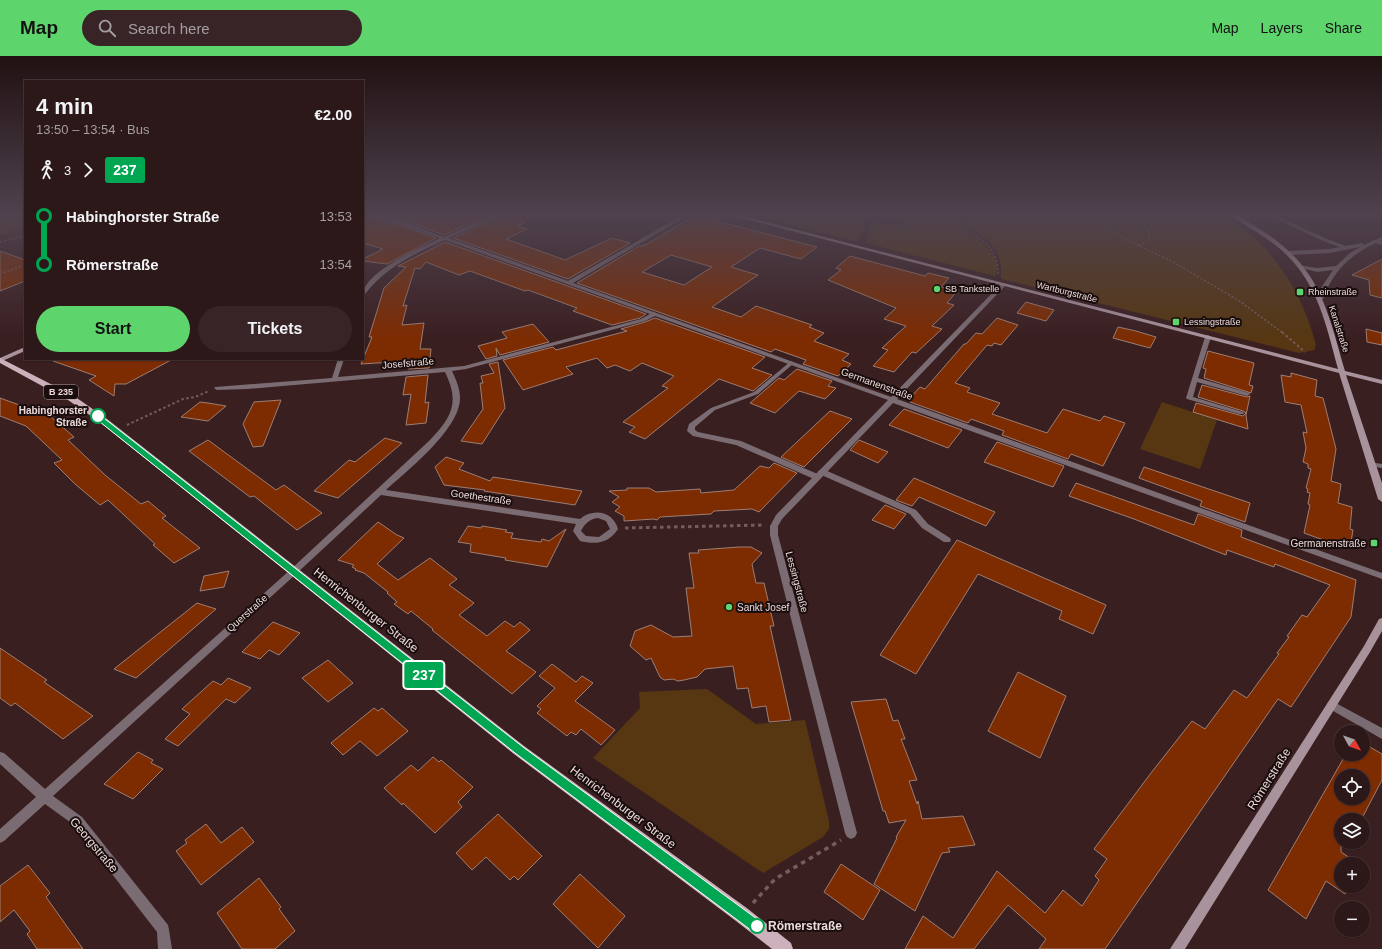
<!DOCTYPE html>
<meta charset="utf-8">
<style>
:root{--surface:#2c1719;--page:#382426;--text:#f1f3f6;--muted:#a69fa2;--line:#483638;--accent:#5ed56c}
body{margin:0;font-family:Helvetica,sans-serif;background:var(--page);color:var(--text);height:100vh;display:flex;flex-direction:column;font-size:15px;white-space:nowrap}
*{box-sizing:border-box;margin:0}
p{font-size:13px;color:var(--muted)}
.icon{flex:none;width:22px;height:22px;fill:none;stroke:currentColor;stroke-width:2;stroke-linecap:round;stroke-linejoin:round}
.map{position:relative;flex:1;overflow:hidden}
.side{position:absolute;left:24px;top:24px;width:340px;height:280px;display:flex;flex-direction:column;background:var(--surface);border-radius:0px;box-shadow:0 1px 3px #0004,0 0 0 1px var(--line)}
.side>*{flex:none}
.badge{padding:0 8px;border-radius:3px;font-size:14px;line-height:26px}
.needle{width:26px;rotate:130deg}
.buttons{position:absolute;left:1334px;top:669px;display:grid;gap:8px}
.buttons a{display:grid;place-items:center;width:36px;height:36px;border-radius:50%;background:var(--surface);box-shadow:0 1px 3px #0004,0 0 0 1px var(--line);font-size:20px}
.map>.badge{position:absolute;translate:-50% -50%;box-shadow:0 0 0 2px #fff}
.legs{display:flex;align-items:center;gap:6px;height:44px;padding:0 12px;font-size:13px}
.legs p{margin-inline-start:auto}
.summary{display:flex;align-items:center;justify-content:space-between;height:68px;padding:0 12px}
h1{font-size:22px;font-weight:800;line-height:30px}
.button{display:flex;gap:8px;margin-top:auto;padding:8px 12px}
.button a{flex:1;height:46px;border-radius:24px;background:var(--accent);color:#111;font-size:16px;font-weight:800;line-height:46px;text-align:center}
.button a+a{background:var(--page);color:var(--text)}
ul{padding:0 12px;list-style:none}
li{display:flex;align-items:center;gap:14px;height:48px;font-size:15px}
li i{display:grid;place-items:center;width:6px;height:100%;margin:0 5px;background:currentColor}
li i::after{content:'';width:10px;height:10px;margin:-5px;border:3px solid;border-radius:50%;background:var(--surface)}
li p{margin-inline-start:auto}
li:first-child i{background:linear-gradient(#0000 50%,currentColor 0)}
li:last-child i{background:linear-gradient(currentColor 50%,#0000 0)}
header{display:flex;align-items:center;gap:24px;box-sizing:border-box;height:56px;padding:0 20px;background:var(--accent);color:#111}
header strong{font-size:19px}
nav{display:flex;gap:22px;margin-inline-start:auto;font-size:14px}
.search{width:280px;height:36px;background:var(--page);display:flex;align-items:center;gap:10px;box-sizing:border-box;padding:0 14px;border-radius:22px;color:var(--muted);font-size:15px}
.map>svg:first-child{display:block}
.green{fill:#563712}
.building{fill:#7d2c02;stroke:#9d7e73;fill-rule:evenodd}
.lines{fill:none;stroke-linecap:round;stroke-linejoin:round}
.path-far3{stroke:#755c5e;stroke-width:1.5;stroke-dasharray:2 2;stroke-linecap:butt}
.path-far2{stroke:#755c5e;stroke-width:2;stroke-dasharray:2.5 2.5;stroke-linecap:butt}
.path-far1{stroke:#755c5e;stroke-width:3;stroke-dasharray:3.5 3.5;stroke-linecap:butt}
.path{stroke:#755c5e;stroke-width:3.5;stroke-dasharray:4.5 4.5;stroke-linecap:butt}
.lane{fill:#7a6c72;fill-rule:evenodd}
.street{fill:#7a6c72;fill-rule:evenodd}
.secondary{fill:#a8929c;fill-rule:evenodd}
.primary{fill:#ccb0bc;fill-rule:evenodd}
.line-1{fill:#00a651;stroke:#fff}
.poi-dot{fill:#5ed56c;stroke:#190d0d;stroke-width:1.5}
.stop-1-dot{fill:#fff;stroke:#00a651;stroke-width:2}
.labels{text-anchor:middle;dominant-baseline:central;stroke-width:4;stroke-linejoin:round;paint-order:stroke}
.far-poi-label{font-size:9px;fill:#eedbdb;stroke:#190d0d;text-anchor:start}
.far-street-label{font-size:9px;fill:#eedbdb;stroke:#190d0d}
.shield{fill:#190d0d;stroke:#ae9d9d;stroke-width:1}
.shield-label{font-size:9px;font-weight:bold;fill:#eedbdb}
.street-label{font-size:10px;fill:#eedbdb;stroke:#190d0d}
.stop-label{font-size:10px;font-weight:bold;fill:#eedbdb;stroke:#190d0d;text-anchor:end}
.poi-label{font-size:10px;fill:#eedbdb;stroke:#190d0d;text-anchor:end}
.near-street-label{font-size:12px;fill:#eedbdb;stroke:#190d0d}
.near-stop-label{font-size:12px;font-weight:bold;fill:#eedbdb;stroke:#190d0d;text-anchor:start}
</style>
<header>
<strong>Map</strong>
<div class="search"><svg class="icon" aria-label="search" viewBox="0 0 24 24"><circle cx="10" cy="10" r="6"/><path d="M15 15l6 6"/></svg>Search here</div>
<nav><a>Map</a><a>Layers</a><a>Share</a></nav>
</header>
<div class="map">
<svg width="1382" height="893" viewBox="0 0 1382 893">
<rect width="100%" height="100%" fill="#3a1f21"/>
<path class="green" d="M767,157H865L866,166L859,186L762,161Z
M908,157H951C963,178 1003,190 996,219L995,220L866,187L872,166L903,170Z
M959,157H1221C1270,186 1302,234 1316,289L1314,294L1299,297L1002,223L1001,222C1003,181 977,185 959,157Z
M14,160L25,162V169L0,180V166Z
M1162,346L1217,364L1200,413L1140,393Z
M707,633L756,668L805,664L829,765V773L823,781L763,817L593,702L640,652L639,636Z"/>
<path class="building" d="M379,157H494L444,179L405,164Z
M505,157H537L519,165L525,167L518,170L527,173L506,183L565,204L612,182L630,187L568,223L453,182Z
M699,157L721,162L716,165L817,191L801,203L760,192L731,211L758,219L712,251L741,261L756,250L812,269L809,271L824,277L814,285L849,298L842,304L851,308L838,320L803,308L806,304L775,293L771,296L577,227L639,190H641L647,188ZM671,199L712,211L684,229L642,216Z
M363,159L397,168L436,182L387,208L363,205V203L383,193L363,187Z
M445,186L646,258L640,262L612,269L573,255L577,252L528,234L525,235L470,215L459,219L426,206L420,213L415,212L403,250L407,249L402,269L424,267L420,293H431L429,312L408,313L409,305L361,308L372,281H369L384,232L406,211L398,210Z
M0,195L25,204V225L0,235Z
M850,200L925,220L928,217L949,222L941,231L957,235L947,247L954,249L932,270L942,273L916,297L912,296L894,316L873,310L888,294L882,292L906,270L884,263L896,252L828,224L841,214L836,212Z
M1382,203V242L1370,239L1369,224L1352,219Z
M1026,246L1054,254L1046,265L1017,257Z
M655,262L765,301L752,312L772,319L753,335L719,323L645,383L629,376L635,371L623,366L668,332L662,330L674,320L642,307L630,315L615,309L607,312L597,302L566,311L573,318L523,334L503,304L553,291L556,294L627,275L621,273L645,266Z
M997,262L1018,269L1001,289L994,287L992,290L987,289L955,327L970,332L967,336L1000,347L992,358L1047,377L1063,353L1100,365L1104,360L1125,367L1103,410L1071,398L1068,403L1002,379L1004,375L985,368L971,363L968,367L910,346L913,342L911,341L920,331L925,333L964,288H966L976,277L982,278Z
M533,268L549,286L500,299L496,292L497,300L486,303L478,290L507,282L502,276Z
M1118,271L1136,275L1156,281L1150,292L1113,282Z
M1366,273L1382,277V289L1367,286Z
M1208,295L1254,307L1249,329L1253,330L1251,337L1204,322L1206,313L1203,312Z
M53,303H173L126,328H115L114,340L89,324L96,320L53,305Z
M498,306L505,352L482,388L461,385L483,353L480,327H483L481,320L494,317L489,308Z
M797,313L832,325L828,330L836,332L825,343L799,335L775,357L750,347L779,322L784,324Z
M1291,317L1317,324L1315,340L1323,342L1336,393L1331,425L1341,428L1338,447L1352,451L1350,473L1353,474L1351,486L1347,485L1346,492L1304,477L1310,449L1308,448L1310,437L1307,436L1308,433L1306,432L1311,413L1308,412V408L1303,406L1306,392L1303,376L1307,377L1301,349L1285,346L1281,319L1291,321Z
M428,319L425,347L429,346L426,367L406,369L411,338L403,339L406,321Z
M1202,329L1247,341L1250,340L1246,359L1248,373L1193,356L1196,347L1239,359L1243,360L1246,357L1243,355L1198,341Z
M0,342L50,360L74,381L68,384L105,419L141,448L148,445L166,460L162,462L200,492L174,507L153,489L155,488L108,444L100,449L75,428L54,407L62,404L26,370L0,360Z
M281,344L263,390L253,391L243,368L254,346Z
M200,346L208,347L226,350L208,365L181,361Z
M904,353L962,374L948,392L889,369Z
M830,355L852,363L804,411L781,401Z
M385,382L402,387L338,442L314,435L349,404L355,406Z
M208,384L276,434L284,429L322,457L297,474L254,440L250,441L189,395Z
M859,384L888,396L878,407L850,394Z
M997,386L1064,410L1053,431L984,406Z
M446,401L464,407L459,413L490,425L493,421L582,435L575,449L484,435L485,434L444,429L435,411Z
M774,407L797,417L759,456L752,453L714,455L711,458L660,461L657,464L654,463L624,465V460L615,455L620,451L612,446L619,441L609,435L627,434V432H649L656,436L700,433L701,437L734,434L760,410L769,412Z
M1144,411L1250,447L1245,466L1200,450L1202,445L1139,422Z
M914,422L954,439L995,456L986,470L919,441L912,450L896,444Z
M1076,427L1194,469L1198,458L1242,474L1241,481L1356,524L1351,561L1291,651L1278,643L1105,893H1039L1046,883L1008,849L974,893H905L923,860L953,882L997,815L1045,857L1063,834L1082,850L1099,824L1095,820L1107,803L1094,793L1151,717L1192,665L1205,673L1234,634L1247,642L1279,598L1277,597L1289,581L1287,580L1302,559L1307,561L1330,529L1275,508L1274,511L1227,494L1226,499L1134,463L1069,440Z
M885,449L906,458L894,473L872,464Z
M378,466L397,479L404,482L377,508L398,524L430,502L457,523L449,529L474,547L459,559L487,580L505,565L514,571L520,566L530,574L506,595L536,616L512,638L432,574L433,573L411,555L408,558L394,548L397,546L387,537L388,536L364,517L355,514L356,513L352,511L354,509L338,504Z
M468,470L481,472L482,470L507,474L505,476L513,477L511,482L541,486L542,483L549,485L566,473L547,511L505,504L506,502L470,496L471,488L458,486Z
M957,484L1106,549L1093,578L1059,563L1062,555L978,518L916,618L880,599Z
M739,491H751L762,497L752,508L756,527H764L774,570H770L791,664L769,666L766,650L752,652L748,632L737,633L733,610L705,613L697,621L684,624L678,625L673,623L664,624L660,621L651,602L646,604L630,590L635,575L651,569L673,581L692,580L686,532H694L689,497H699L698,494Z
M229,515L224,531L200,535L204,520Z
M197,547L216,553L136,622L114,613Z
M273,566L300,577L279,599L269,594L260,603L242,596Z
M0,592L47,624L44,626L93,660L63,683L15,647L11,650L0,642Z
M328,604L353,627L328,646L302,622Z
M552,608L576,626L582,620L593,627L575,645L615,674L601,689L581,673L576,679L571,676L567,680L537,657L541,653L537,650L555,632L539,620Z
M1018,616L1066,640L1040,702L988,675Z
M228,622L251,632L235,647L226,643L178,690L165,683L190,658L182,653L213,625L221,629Z
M886,643L893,665L898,664L905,683H901L917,724L909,725L917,748L918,745L922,763L963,760L975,789L948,792L950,796L942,797L915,855L874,828L897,782L896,781L906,764L889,767L885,755H883L851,646Z
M374,652L378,655L382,652L408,675L377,700L360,685L343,699L331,687Z
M1363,687L1382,698V724L1361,764H1341V796L1359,808H1341V830H1349L1345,838L1326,825L1306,863L1268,834L1346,698H1363ZM1341,720H1363V742H1341Z
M138,696L153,704L151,707L163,713L133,743L104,728Z
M433,701L439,706L441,704L473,731L458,746L462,751L435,777L403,747L402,749L384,732L411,709L418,715Z
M498,758L542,800L518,824L514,820L510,824L486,801L472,814L456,797Z
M206,768L221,787L242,771L254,786L201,829L176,795L187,787L185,784Z
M841,808L880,834L863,864L824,836Z
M28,809L50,837L46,841L83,893H37L27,878L30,875L14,854L0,866V830Z
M580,818L625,860L598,892L553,848Z
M259,822L281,851L279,853L295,875L275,893H242L217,857Z"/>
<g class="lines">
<path class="path-far3" d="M954,157C968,181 998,182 998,218
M1054,157L1098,166
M1086,157L1125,183L1175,207L1238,244L1283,277
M1138,157L1150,178L1148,185L1138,190
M0,186L24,180
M0,218L25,209"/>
<path class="path-far2" d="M1282,276L1305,296
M127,369L183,343L195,341L209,335"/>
<path class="path-far1" d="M625,472L764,469"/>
<path class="path" d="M753,847L775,823L841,784"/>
<path class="lane" d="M1264,157H1270L1327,183L1351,192L1346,193L1323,185Z
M1372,184L1382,185V189L1372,186Z
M1208,279L1211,281L1198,322L1249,337L1250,338L1247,340L1197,326L1193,341L1243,356L1244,357L1243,358H1239L1187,343L1186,342L1205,281Z
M791,305L794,307L793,308L758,338L715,354L695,371V374L698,376L741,385L820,419L821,421L820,423H814L736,389L693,380L687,375L689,368L711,352L754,336Z
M819,414H825L916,454L928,468L950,482L951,484L950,486H944L922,472L910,458L819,418L818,416Z"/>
<path class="street" d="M363,157C389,157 420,172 444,181L498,157H504L449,182L568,225L686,157H692L573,227L891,341L1001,228H1005V230L897,343L1382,517V523L893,347L782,463L778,470V479L857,777L855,781L851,783L847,781L845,777L770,479V470L776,459L888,344L655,260L645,265L466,313L452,315C456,324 460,332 460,342C460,373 408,414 386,434L580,463C593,452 613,455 618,473C609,487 596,489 580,485L573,475L576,468L381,439L296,518L53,740L82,761L168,869L169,874L172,893H158L157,876L74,769L45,748L4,785L0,787V773L36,741L0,708V696L4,697L45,733L290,514L429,385C452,361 460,347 445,316L247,333L217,334L214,332L215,331L332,322L338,303H344L338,321L464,310L641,263L650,258L445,184C414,198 386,211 365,238L363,239C363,216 422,191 440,182L397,167ZM598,462L606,465L610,473L599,481L586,480L581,475C585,467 590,463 598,462Z
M1382,181V184C1353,197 1334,212 1323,243L1320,245L1317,243L1321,232L1333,214L1317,216L1298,211V209L1317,212L1336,210L1350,197L1360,191L1329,197L1288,199L1285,197L1288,195L1329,193L1362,187L1364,189Z
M1369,406L1382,408V412L1369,410L1368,408Z
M1332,645L1382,672V683L1328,652L1327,649L1328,646Z"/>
<path class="secondary" d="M723,157H731L1338,313C1325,264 1316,220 1274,188C1259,176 1242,169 1228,157H1234C1258,172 1283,186 1301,208C1326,238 1334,278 1345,315L1382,324V328L1346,319L1382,427V446L1378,443L1339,317Z
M25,291V295L0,306V302Z
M1382,562V575L1370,596L1185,893H1170L1364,590L1379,563Z"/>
<path class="primary" d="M0,302L74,340L107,363L524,690L748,853L791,887L793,893H772L736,865L514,698L101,367L68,344L0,307Z"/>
</g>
<linearGradient id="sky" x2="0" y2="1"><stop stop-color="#201112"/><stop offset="0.56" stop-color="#4f424e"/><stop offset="1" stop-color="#4f424e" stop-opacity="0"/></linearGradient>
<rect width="1382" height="282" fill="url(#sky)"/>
<path class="line-1" d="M95,359H100L523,691L761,866L763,870L761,875L757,876L752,875L515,697L95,362Z"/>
<g class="poi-dot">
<circle cx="937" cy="233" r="4"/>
<rect x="1296" y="232" width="8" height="8" rx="2"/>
<rect x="1172" y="262" width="8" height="8" rx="2"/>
<rect x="1370" y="483" width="8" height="8" rx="2"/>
<circle cx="729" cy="551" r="4"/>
</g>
<g class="stop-1-dot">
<circle cx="98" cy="360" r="7"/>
<circle cx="757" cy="870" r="7"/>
</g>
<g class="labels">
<g class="far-poi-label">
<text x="945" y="233">SB Tankstelle</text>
<text x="1308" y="236">Rheinstraße</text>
<text x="1184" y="266">Lessingstraße</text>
</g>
<g class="far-street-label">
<text transform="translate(1067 236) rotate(14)">Wartburgstraße</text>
<text transform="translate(1339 273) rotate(72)">Kanalstraße</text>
</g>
<rect class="shield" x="44" y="329" width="34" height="14" rx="3"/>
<g class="shield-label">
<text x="61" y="336">B 235</text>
</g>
<g class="street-label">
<text transform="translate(408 307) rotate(-5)">Josefstraße</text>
<text transform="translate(877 328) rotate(20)">Germanenstraße</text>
<text transform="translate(481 441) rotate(8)">Goethestraße</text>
<text transform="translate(797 526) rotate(75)">Lessingstraße</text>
<text transform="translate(247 557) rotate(-42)">Querstraße</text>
</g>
<g class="stop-label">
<text x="87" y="354">Habinghorster<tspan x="87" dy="12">Straße</tspan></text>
</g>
<g class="poi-label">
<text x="1366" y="487">Germanenstraße</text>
<text x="737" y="551" text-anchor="start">Sankt Josef</text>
</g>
<g class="near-street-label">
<text transform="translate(366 554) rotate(38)">Henrichenburger Straße</text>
<text transform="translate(1269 723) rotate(-58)">Römerstraße</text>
<text transform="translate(623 751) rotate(37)">Henrichenburger Straße</text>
<text transform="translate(94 789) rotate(50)">Georgstraße</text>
</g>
<g class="near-stop-label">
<text x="768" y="870">Römerstraße</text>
</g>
</g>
</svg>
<div class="buttons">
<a><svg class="needle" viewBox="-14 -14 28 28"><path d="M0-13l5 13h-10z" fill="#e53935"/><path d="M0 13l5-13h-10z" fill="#a69fa2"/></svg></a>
<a><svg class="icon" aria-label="locate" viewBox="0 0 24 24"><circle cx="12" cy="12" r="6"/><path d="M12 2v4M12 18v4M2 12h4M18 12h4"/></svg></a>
<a><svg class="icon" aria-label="layers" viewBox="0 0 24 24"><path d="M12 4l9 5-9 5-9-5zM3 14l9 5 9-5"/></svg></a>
<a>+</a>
<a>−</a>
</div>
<b class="badge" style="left:424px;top:619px;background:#00a651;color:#fff">237</b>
<section class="side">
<div class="summary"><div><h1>4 min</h1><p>13:50 – 13:54 · Bus</p></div><b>€2.00</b></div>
<div class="legs"><svg class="icon" aria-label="walk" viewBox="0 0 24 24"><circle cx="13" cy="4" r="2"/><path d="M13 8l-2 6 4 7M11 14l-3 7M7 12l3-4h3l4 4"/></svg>3<svg class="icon" aria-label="forward" viewBox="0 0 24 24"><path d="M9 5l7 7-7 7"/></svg><b class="badge" style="background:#00a651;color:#fff">237</b></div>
<ul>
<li><i style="color:#00a651"></i><b>Habinghorster Straße</b><p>13:53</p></li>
<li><i style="color:#00a651"></i><b>Römerstraße</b><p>13:54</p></li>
</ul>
<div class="button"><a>Start</a><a>Tickets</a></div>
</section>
</div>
